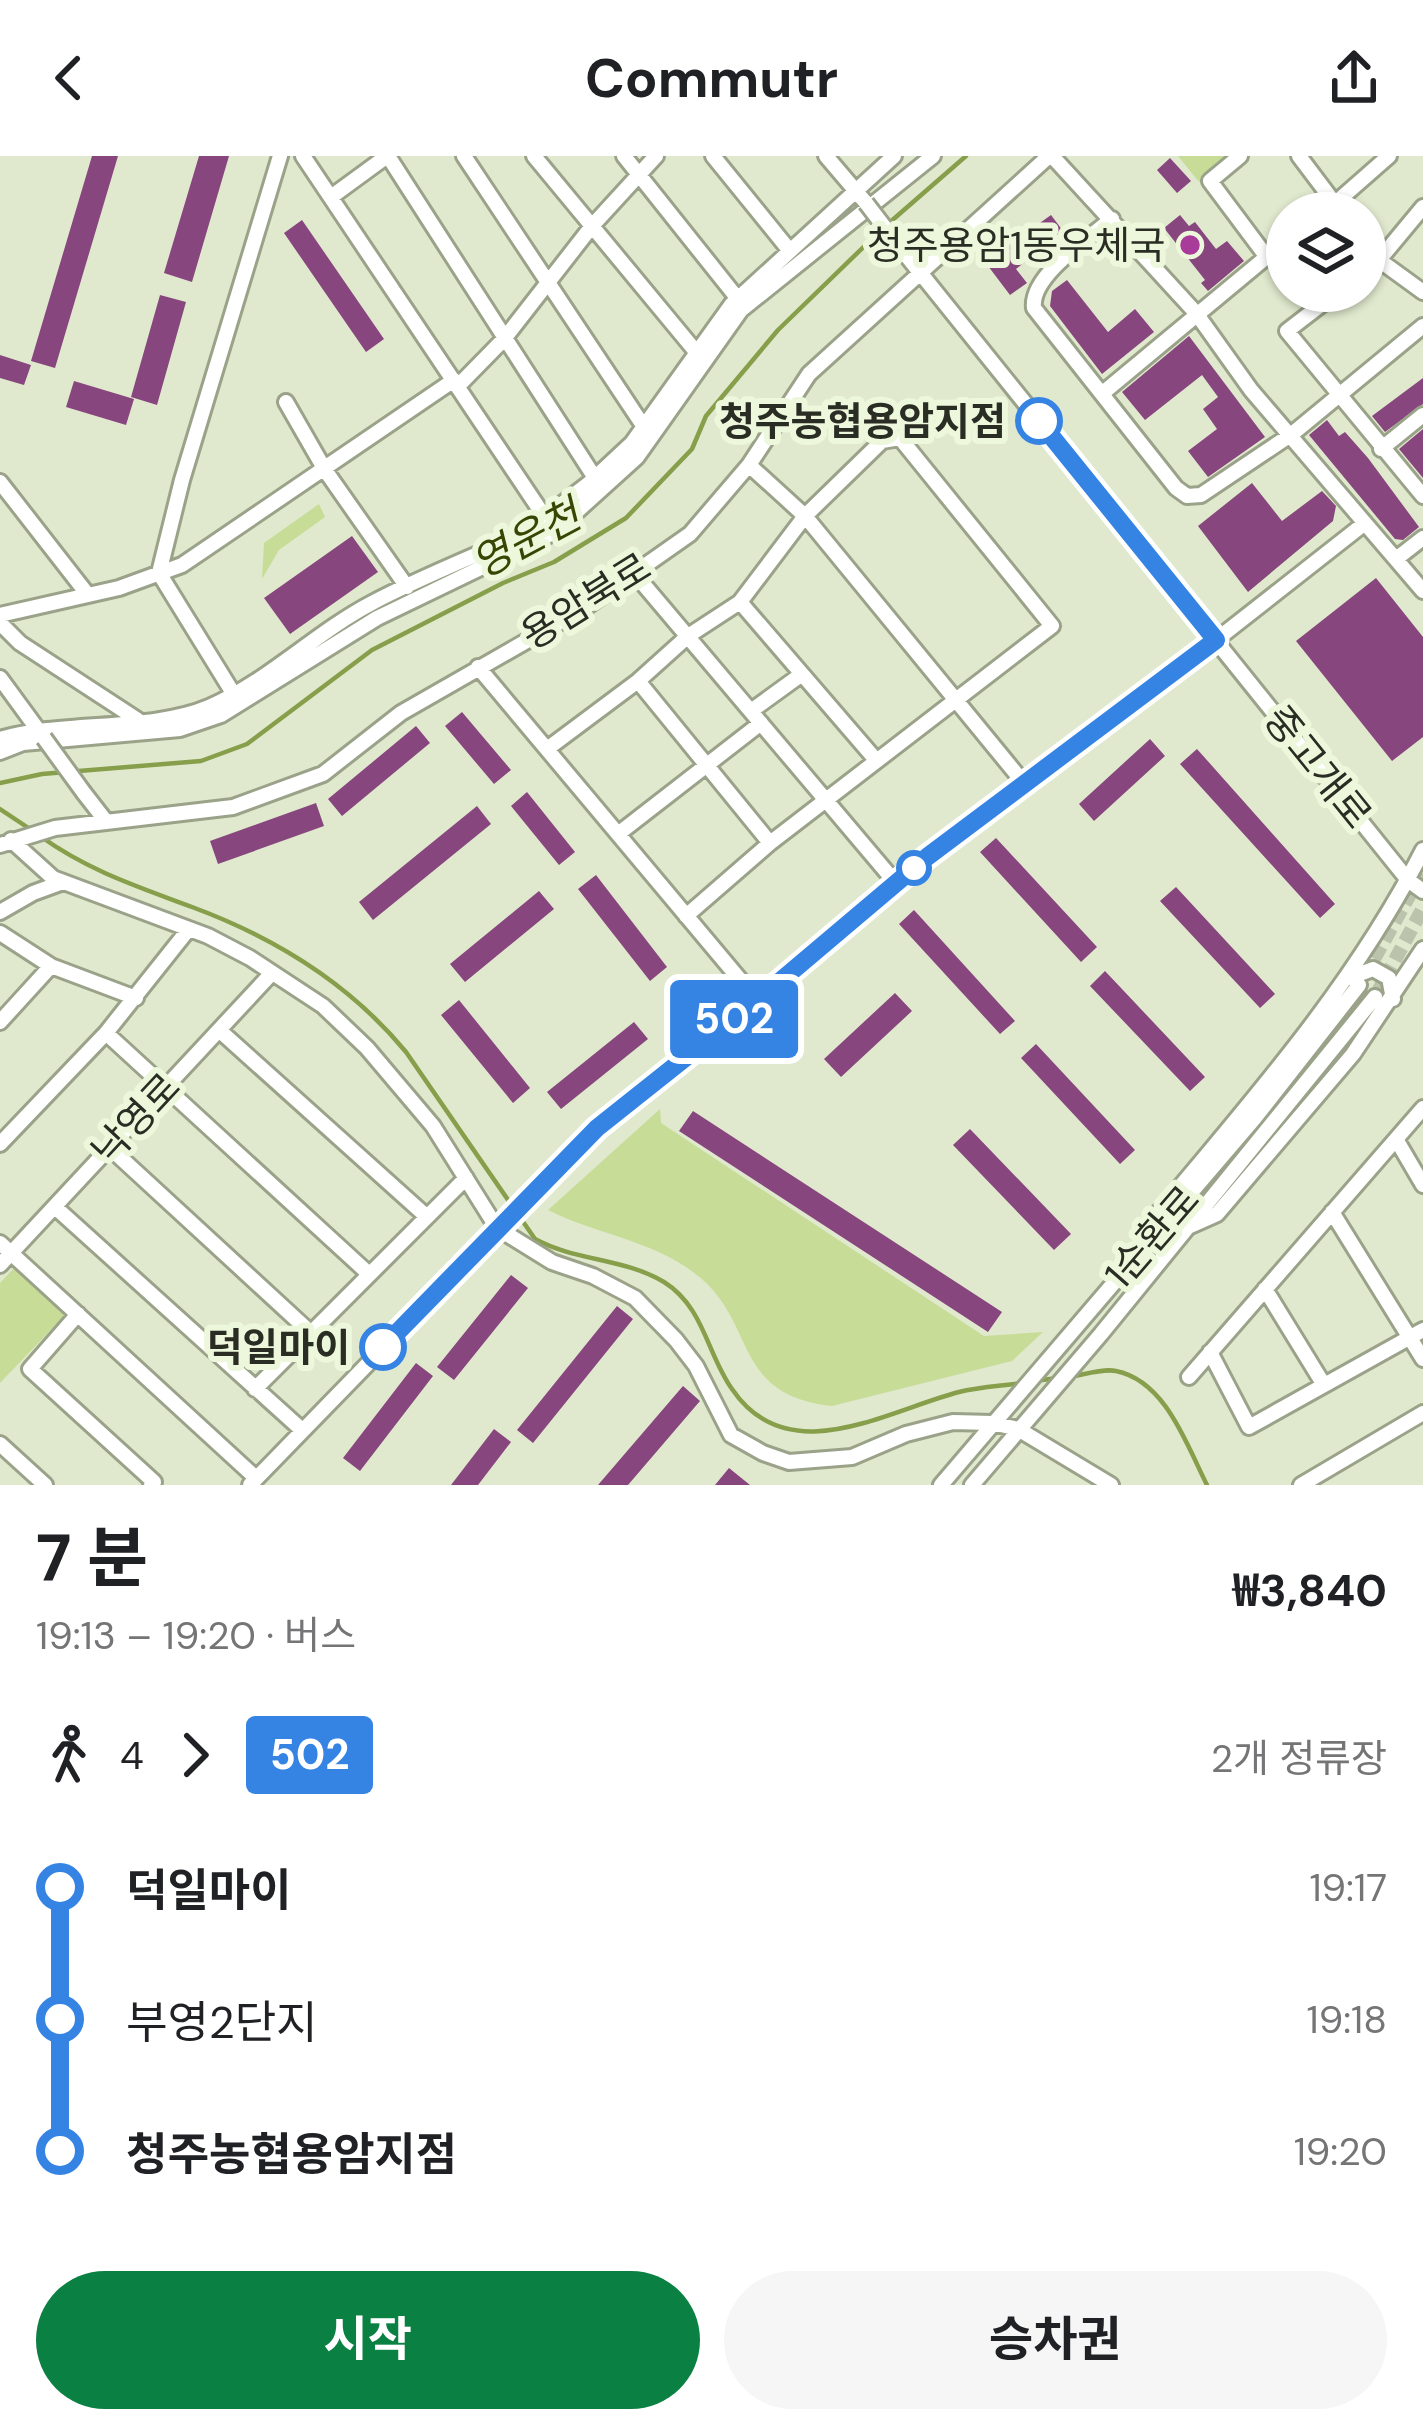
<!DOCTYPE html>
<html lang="ko">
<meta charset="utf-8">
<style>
:root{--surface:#fff;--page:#f6f6f6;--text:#202124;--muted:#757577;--accent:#0b8043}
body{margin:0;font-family:"DM Sans","Noto Sans KR",sans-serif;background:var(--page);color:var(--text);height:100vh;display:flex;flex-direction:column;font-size:45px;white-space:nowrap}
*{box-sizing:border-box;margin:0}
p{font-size:39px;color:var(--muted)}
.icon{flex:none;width:66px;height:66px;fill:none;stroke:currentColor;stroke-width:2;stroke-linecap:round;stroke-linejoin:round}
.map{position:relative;height:1329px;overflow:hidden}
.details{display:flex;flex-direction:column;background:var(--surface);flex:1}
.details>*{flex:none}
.badge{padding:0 24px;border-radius:9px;font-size:42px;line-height:78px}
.controls{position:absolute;left:1266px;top:36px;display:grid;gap:24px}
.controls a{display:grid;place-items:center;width:120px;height:120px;border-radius:50%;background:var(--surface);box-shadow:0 3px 9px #0004;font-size:60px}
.map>.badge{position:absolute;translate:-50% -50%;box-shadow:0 0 0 6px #fff}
.legs{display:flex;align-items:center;gap:18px;height:132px;padding:0 36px;font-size:39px}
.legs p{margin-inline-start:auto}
.head{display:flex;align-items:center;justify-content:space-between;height:204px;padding:0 36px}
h1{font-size:66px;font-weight:700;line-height:90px}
.primary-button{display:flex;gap:24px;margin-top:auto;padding:24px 36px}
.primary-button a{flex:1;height:138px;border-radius:72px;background:var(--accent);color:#fff;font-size:48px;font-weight:700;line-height:138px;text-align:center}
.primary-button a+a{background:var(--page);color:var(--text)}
ul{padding:0 36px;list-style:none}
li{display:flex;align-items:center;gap:42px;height:132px;font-size:45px}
li i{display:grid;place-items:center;width:18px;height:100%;margin:0 15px;background:currentColor}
li i::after{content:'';width:30px;height:30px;margin:-15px;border:9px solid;border-radius:50%;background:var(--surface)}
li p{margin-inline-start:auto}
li:first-child i{background:linear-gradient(#0000 50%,currentColor 0)}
li:last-child i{background:linear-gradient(currentColor 50%,#0000 0)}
header{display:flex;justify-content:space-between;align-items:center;height:156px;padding:0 36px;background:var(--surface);font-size:54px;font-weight:700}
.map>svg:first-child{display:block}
.green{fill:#c7dd97}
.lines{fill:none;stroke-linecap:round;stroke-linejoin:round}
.stream{stroke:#879e4a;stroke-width:4.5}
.building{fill:#87467d}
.minor-tunnel{stroke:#bbc3ac;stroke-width:14;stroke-dasharray:14 7;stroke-linecap:butt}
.minor-casing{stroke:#9aa389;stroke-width:20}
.minor{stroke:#fff;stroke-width:14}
.minor-bridge-casing{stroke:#9aa389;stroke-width:20;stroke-linecap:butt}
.minor-bridge{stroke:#fff;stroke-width:14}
.line-1-casing{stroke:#fff;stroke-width:27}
.line-1{stroke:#3584e4;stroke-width:18}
.poi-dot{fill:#a93b9a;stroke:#edf7db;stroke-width:4.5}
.stop-1-dot{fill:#fff;stroke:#3584e4;stroke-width:6}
.labels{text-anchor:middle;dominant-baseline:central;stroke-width:12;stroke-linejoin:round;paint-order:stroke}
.poi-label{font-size:39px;fill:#292d23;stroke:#edf7db;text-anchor:end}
.stop-label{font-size:39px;font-weight:bold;fill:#292d23;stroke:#edf7db;text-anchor:end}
.street-label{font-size:39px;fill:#292d23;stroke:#edf7db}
.water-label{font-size:42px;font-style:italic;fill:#374603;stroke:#edf7db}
</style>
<header><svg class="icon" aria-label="back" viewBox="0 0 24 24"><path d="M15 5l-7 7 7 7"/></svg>Commutr<svg class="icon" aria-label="share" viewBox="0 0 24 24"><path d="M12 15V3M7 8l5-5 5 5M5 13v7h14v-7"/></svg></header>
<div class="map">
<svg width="1423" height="1329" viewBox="0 0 1423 1329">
<rect width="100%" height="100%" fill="#e0e9ce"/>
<path class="green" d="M1178,0H1234L1199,26Z
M319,348L325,361L279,394L262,423L264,387Z
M660,953L661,967L984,1180L1043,1176L1012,1205L832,1250C729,1239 759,1164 693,1116C651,1084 595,1078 548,1054Z
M14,1112L66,1158L0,1227V1127Z"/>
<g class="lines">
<path class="stream" d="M889,67L966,0
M0,627L42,618L201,605L247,588L372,494L503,427L554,406L626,362L692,293L706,260L778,174L880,75
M0,653L30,673
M40,680C89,715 136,730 192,751C273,781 350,828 406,896L535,1083C575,1105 624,1102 664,1126C704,1151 707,1198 732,1233C788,1316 886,1255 959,1236C979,1231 1001,1230 1022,1227
M1069,1221C1083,1219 1103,1212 1116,1215C1166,1225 1187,1290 1207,1329
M1034,1225L1058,1222"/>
</g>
<path class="building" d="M92,0H118L55,212L31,205Z
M199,0H229L192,126L164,117Z
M1170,2L1191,25L1177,37L1157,14Z
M1051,59L1069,83L1040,107L1034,99L1016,113L1027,127L1010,139L985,106Z
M1180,59L1189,70L1195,66L1216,93L1227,85L1244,105L1208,135L1201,127L1205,124L1164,72Z
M302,64L384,183L366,196L284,77Z
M1067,124L1108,176L1135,153L1154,176L1102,218L1050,150L1052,135Z
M160,139L186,146L157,249L131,241Z
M1189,180L1265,281L1208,321L1188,295L1217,273L1203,253L1218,241L1202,219L1145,264L1122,236Z
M0,199L31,209L24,229L0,222Z
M1423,222V248L1385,276L1372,260Z
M74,225L134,243L126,269L66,251Z
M1327,264L1339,280L1345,276L1368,302L1419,371L1403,384L1395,383L1309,279Z
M1423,273V322L1399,293Z
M1252,327L1282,365L1322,335L1336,350L1333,365L1248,436L1198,370Z
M352,380L378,416L290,478L264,442Z
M1376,422L1423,481V581L1392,605L1296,485Z
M462,556L511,614L494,628L445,570Z
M416,570L430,587L342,660L328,643Z
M1150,583L1165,600L1094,665L1079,648Z
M1197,593L1335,748L1320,762L1180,608Z
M527,636L575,696L559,709L511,650Z
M316,647L324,670L218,708L210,685Z
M477,650L491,668L373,764L359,746Z
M996,682L1097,791L1081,806L980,696Z
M596,719L667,811L650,825L578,733Z
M1176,731L1275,838L1260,852L1160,745Z
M539,735L554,753L465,826L450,808Z
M914,754L1015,865L1000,878L899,768Z
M1105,815L1205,921L1190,935L1090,830Z
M895,837L912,855L841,921L824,903Z
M459,844L530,932L513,947L441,859Z
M634,866L648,883L561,953L547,936Z
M1036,888L1135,994L1120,1008L1021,902Z
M693,955L1002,1156L988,1176L679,975Z
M970,973L1071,1078L1054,1094L953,989Z
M511,1119L528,1132L454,1224L437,1211Z
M617,1150L633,1163L533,1287L517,1274Z
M416,1207L433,1220L360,1315L343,1302Z
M683,1230L700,1245L628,1329H598Z
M494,1273L511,1286L478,1329H451Z
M729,1312L750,1329H715Z"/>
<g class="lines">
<path class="minor-tunnel" d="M1364,821L1423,715
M1375,841L1423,752"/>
<defs>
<path id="minor" d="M303,0L546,363
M388,0L595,322
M464,0L644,271
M534,0L697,197
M624,0L738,143
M713,0L790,95
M826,0L866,47
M1052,0L1196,157L1251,234L1423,435
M1240,0L1210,25L1266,100
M1299,0L1342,57
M331,41L387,0
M1324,57L1389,0
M1112,63C1088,83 1030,120 1034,152L1176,332L1187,340L1201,339L1292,278L1423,170
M1365,87L1379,104L1423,136
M902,94L1408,724L1423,735
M1365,115L1379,104L1423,51
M1339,135L1287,175L1423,340
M458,230L504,183L592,70L656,0
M1104,236L1287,84
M286,246L325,314L407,431
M1381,293L1423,259
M749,309L805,360L1023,626
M0,326L88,439
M1396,403L1423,382
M634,417L895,726
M740,446L876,604
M0,459L119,432L182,409L454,224
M0,467L20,487L138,564
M478,511L757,844
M0,522L41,578
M638,525L770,687
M233,537L159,417L182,324L280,0
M751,555L802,518
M0,583C65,564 150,576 209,551C269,525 315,477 372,447C421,421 473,401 523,378L588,328L632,287L731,149L894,0
M547,593L638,525L688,480L740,446L805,360L882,285L900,282L1052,470L770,687L686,760
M0,596L23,587L180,573L221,559L377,462L553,377L637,301L741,154L933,0
M84,637L105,664
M618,678L761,567
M11,684L53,722L208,780L250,802L323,850L367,892L433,970L497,1072L552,1106L593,1120L635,1142L676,1184L696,1210L731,1279L763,1297L789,1306L852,1301L906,1278L953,1266L992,1267L1018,1273L1111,1329
M0,689L55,672L233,651L323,618L401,557L586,451L690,378L749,309L809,218L1049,0
M0,756L33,737L63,726
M0,777L51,810L136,842
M1349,822L1373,813L1389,822L1393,843
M0,866L51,810
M219,874L426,1060
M106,877L369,1118
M1396,983L1423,1029
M0,988L106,877L188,774
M110,992L311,1177
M55,1051L302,1274
M1332,1056L1423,1203
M1190,1070L1217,1058L1353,898L1423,793
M1153,1075L1159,1056C1255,941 1355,828 1423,694
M0,1087L256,1322
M0,1109L272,817
M1265,1133L1324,1229
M78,1158L30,1213L154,1326L151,1329
M1210,1196L1249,1271L1423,1174
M1189,1221L1423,952
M255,1233L466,1022
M0,1288L45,1329
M250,1329L597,972L757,844L847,765L1023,626L1216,484L1365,367
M941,1329L1254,963L1359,829
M972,1329L1101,1178L1375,841
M1301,1329L1423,1257"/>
</defs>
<use href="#minor" class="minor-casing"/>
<use href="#minor" class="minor"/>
<defs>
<path id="minor-bridge" d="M866,47L902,94
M44,582L84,637"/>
</defs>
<use href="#minor-bridge" class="minor-bridge-casing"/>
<use href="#minor-bridge" class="minor-bridge"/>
</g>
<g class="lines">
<defs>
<path id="line-1" d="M383,1191L597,972L758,844L927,701L1216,484L1039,265"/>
</defs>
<use href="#line-1" class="line-1-casing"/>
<use href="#line-1" class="line-1"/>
</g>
<circle class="poi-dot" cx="1190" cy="89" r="12"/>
<g class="stop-1-dot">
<circle cx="1039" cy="265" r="21"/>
<circle cx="914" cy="712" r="15"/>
<circle cx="383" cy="1191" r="21"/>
</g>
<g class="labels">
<g class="poi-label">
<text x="1166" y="89">청주용암1동우체국</text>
</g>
<g class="stop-label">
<text x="1006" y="265">청주농협용암지점</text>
<text x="350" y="1191">덕일마이</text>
</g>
<g class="street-label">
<text transform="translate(586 445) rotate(-32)">용암북로</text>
<text transform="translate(1318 611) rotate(51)">중고개로</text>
<text transform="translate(136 963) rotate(-47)">낙영로</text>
<text transform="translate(1152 1081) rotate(-49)">1순환로</text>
</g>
<g class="water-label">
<text transform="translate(526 383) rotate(-28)">영운천</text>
</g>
</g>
</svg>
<div class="controls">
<a><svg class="icon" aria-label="layers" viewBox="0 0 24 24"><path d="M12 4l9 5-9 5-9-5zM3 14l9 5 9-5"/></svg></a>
</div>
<b class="badge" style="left:734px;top:863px;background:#3584e4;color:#fff">502</b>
</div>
<section class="details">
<div class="head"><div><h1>7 분</h1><p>19:13 – 19:20 · 버스</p></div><b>₩3,840</b></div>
<div class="legs"><svg class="icon" aria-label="walk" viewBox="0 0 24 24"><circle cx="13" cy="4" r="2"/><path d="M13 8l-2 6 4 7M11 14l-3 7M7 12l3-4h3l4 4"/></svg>4<svg class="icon" aria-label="forward" viewBox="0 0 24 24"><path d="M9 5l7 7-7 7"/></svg><b class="badge" style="background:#3584e4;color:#fff">502</b><p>2개 정류장</p></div>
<ul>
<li><i style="color:#3584e4"></i><b>덕일마이</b><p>19:17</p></li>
<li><i style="color:#3584e4"></i><span>부영2단지</span><p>19:18</p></li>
<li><i style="color:#3584e4"></i><b>청주농협용암지점</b><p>19:20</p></li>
</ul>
<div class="primary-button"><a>시작</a><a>승차권</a></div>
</section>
